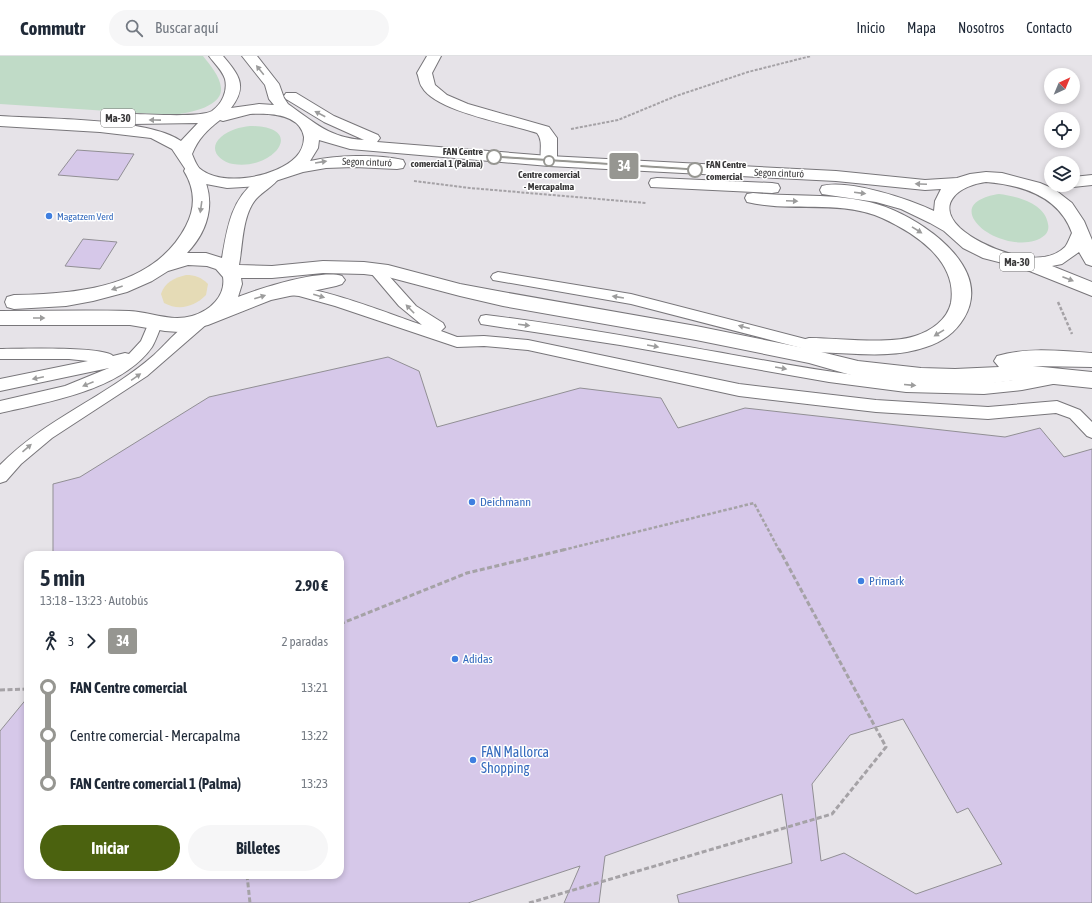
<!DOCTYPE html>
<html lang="es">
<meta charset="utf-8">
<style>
:root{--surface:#fff;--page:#f6f6f7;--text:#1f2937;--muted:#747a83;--line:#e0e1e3;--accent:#4b620f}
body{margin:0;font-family:"Asap Condensed",sans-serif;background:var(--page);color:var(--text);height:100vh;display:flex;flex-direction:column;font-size:15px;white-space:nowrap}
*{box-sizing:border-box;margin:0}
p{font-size:13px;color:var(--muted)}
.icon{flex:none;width:22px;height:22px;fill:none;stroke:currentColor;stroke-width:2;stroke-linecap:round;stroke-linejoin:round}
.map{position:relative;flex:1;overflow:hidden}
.drawer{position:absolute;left:24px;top:495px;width:320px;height:328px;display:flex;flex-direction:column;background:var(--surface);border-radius:12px;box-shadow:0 2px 6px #0003}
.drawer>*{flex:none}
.badge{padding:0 8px;border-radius:3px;font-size:14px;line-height:26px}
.needle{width:26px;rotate:44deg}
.fabs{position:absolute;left:1044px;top:12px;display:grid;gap:8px}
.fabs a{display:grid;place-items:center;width:36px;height:36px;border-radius:50%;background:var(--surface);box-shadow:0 2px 6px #0003;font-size:20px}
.map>.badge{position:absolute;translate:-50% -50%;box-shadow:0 0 0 2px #fff}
.legs{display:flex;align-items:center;gap:6px;height:44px;padding:0 16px;font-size:13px}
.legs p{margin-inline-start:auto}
.headline{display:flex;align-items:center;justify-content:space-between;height:68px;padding:0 16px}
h1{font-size:22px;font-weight:700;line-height:30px}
.button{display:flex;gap:8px;margin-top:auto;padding:8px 16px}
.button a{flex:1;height:46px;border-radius:24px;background:var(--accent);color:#fff;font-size:16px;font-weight:700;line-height:46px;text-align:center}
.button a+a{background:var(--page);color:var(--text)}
ul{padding:0 16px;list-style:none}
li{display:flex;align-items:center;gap:14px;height:48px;font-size:15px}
li i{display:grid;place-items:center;width:6px;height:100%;margin:0 5px;background:currentColor}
li i::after{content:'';width:10px;height:10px;margin:-5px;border:3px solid;border-radius:50%;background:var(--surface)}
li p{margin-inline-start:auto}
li:first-child i{background:linear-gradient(#0000 50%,currentColor 0)}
li:last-child i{background:linear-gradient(currentColor 50%,#0000 0)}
header{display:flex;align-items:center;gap:24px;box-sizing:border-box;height:56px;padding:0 20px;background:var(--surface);border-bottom:1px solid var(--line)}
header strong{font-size:19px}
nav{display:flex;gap:22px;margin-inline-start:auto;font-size:14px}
.search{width:280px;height:36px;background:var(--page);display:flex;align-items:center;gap:10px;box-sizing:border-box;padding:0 14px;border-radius:22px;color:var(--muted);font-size:15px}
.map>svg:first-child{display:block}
.green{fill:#c0dbc7}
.sand{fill:#e5dbb6}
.building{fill:#d6c8e9;stroke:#918f94;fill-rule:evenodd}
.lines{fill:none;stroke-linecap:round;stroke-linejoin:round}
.lane-casing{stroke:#78767a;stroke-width:2}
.street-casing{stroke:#78767a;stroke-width:2}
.secondary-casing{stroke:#78767a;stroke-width:2}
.highway-casing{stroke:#78767a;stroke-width:2}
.path-far2{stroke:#a5a2a6;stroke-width:2;stroke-dasharray:3 1.5;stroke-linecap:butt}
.path-far1{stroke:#a5a2a6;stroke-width:2.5;stroke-dasharray:3.5 2;stroke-linecap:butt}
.path{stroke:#a5a2a6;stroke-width:3;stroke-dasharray:5 2.5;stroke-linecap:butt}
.lane{fill:#fff;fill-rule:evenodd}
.street{fill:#fff;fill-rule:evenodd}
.secondary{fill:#fff;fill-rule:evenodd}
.highway{fill:#fff;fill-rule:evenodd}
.oneway{fill:#9c9c9c}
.line-1{fill:#969691;stroke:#fff}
.stop-1-dot{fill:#fff;stroke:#969691;stroke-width:2}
.shop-dot{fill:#3f7fe0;stroke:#fff;stroke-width:1.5}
.labels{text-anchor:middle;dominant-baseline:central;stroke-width:3;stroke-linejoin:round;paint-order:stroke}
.far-stop-label{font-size:10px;font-weight:bold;fill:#3a393a;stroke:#fff;text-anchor:end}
.far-street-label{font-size:10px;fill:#3a393a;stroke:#fff}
.far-shop-label{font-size:10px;fill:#366cbe;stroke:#fff;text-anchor:start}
.shield{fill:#fff;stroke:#757475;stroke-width:1}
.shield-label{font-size:11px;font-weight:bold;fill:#3a393a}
.shop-label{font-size:12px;fill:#366cbe;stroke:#fff;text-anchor:start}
.near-shop-label{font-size:14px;fill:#366cbe;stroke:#fff;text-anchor:start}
</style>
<header>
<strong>Commutr</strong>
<div class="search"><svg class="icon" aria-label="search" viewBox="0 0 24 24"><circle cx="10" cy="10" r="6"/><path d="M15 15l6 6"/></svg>Buscar aquí</div>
<nav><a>Inicio</a><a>Mapa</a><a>Nosotros</a><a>Contacto</a></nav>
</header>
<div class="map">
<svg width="1092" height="847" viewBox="0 0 1092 847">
<rect width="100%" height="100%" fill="#e6e3e8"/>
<path class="green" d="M0,0H203C210,9 220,20 221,32C223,52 184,58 170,59L0,48Z
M250,70C308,70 274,115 233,108C218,105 208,92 221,81C229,74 240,71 250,70Z
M999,138C1016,140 1045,147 1048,168C1049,172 1048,176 1045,179C1027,195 987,183 975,165C963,147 985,140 999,138Z"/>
<path class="sand" d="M186,219C195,219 201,221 208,228L206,239C194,251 179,255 164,247L161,238C165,226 174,222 186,219Z"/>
<path class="building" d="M77,94L134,98L118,124L58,119Z
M83,183L117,186L100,213L65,210Z
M388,301L419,315L437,371L580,332L661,342L678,372L745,352L1005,381L1040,372L1064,401L1092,393V847H679L677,839L792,807L782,738L605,800L599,847H564L580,810L468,847H0V675L28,641V819H340V499H53V428L80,421L209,341ZM903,663L957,757L968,752L1002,808L916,838L844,797L821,805L812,728L850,679Z"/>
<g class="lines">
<defs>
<path id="lane" d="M376,209L381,211L416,250L443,267L445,271L441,275L457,281L484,280L528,284L739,328L876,344L988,351L1057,345L1080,354L1092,366V382L1087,380L1070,362L1056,357L988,363L876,356L739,340L528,294L484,290L457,291L335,250L299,240L279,238L277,235L279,232C306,224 392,259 422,269L399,250L371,217L369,214L371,211Z
M498,216L631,238L809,284L814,285L816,289L814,293L809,294L631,248L493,224L491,221L493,218Z
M203,258L208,259L210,263L208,267L147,320L52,382L21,408L6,425L0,427V409C45,363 106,341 154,299C167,287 187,263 203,258Z
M486,259C567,269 648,284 728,298C812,313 898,330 983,327C1009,326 1033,321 1058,315L1063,317L1065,321L1063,325L1058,327L1022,334L984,338L906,336L829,326L620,289L481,268L479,264L481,260Z
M155,263L160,264L162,268C159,275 156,284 152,291C122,334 48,346 0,357V345L65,330L109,312L0,335V323L88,305L69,303H0V293C18,293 103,290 113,300L125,297L129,298L141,285L150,264Z"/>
<path id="street" d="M427,0H441L432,17L435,29L447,39L468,48L549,71L557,82V105L555,108L549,110L543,108C537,99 545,87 537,77C511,68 436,56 422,31C419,27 419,21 417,17Z"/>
<path id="secondary" d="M192,110L198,111C217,140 211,172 187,197H206L222,202C227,173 231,143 257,124C264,119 268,116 277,118L279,122C274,130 263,135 256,143C242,160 243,188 239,209L272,210L323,205L364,206L388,209L460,228L503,236L696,270L809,293L858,305L921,312L955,313L999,311L994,305L997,300C1027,291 1061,295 1092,297V311L1033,310L1092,316V332L1016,324L986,328L955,329L921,328L858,321L809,307L696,284L503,250L460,240L388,221L364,218L323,217L272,222H241L242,228L238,241C261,232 320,213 342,220L345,224L342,228L336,230L271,244L208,269L179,276L165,275L130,269H0V255C43,255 86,254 129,255C151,256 170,266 192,260C210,255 226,240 223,221L216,213L207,210L188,209L168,215L152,225L127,236L93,245L66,250L14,253L7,251L5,246L7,241L14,239C76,238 154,232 186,170C196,151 195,133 184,115L186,111Z"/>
<path id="highway" d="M209,0H223C239,19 248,30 231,52L259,48L274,49L269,43L265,29L242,0H257L279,28L284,42L288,48C315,67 330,82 364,84L324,66L286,43L284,40L286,37H296L334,60L378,79L380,82L377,86L549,100L836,115L925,124L957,122L970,118L986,116L1002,117L1040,127L1054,133L1072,147L1084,165L1092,184V210L1086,208L1079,196L1062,208L1052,210L1092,226V240L1022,212L983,202L963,192L944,175L930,167L901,153L876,146L822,138L820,134L822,130C849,123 909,143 934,155L935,145L941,133L925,134L836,125L549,110L350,93L319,84L318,92L310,105C336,99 376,98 403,104L405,108L403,112L397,113L354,111L326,112L303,116L260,130L227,132L206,128L190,120L172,93L151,82L100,76L0,70V60C43,63 149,62 181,85L198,67L132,68L127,66L124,63L127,60L132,58C148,58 200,62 212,55C222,48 228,35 225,23C222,14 214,7 209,0ZM250,58C268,57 300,57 304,81C304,88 301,96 296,101C277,121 221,132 199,112C196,108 194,103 192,98C198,83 207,74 220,64L223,65ZM986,126C1022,129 1059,140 1072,177C1070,181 1068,187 1065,191C1040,216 981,191 960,172C934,147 961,129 986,126Z
M1092,119V129L1073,131L1067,129H1073V121Z
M657,122L772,127L778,128L780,132L778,136L772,137L651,131L649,127L651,123Z
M753,137C800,142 849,135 893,154C932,171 992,215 964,262C955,277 942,286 926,291C889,304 848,296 809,296L802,294L799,289L802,284L809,282C838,282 889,289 915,280C931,275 947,264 951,247C958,205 915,177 882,162C839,143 791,157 747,146L745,142L747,138Z"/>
</defs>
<use href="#lane" class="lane-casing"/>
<use href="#street" class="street-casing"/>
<use href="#secondary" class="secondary-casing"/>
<use href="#highway" class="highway-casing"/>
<path class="path-far2" d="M571,73L618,64L676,40L748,16L811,0
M414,125L470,132L646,147"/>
<path class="path-far1" d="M1058,246L1072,278
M563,494L754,447L779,494"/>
<path class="path" d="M340,568L467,517L567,493
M0,634L28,633
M247,819L250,847
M529,847L832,758L886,691L779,493"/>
<use href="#lane" class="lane"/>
<use href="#street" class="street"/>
<use href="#secondary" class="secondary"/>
<use href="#highway" class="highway"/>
</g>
<defs><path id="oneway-solid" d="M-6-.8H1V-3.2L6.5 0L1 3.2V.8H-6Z"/></defs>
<g class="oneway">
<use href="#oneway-solid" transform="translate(260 14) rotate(-129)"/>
<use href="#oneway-solid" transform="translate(320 58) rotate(-152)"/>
<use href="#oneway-solid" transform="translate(155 64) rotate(-179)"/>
<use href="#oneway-solid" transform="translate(321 106) rotate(-9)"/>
<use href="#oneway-solid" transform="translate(921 128) rotate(-177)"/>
<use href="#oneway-solid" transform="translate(860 137) rotate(7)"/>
<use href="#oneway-solid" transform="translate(792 145) rotate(2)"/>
<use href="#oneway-solid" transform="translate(201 151) rotate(98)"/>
<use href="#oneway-solid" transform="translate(917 174) rotate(32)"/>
<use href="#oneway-solid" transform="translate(1068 223) rotate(21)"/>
<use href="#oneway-solid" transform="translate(117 232) rotate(161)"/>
<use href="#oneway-solid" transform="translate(319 240) rotate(16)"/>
<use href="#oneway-solid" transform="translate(260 241) rotate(-17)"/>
<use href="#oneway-solid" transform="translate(618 241) rotate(-171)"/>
<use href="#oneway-solid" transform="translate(410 253) rotate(-134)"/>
<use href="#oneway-solid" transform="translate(39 262)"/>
<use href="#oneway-solid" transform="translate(524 269) rotate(7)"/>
<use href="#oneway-solid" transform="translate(744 271) rotate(-165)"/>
<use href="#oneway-solid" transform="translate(939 277) rotate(148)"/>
<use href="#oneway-solid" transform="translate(653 290) rotate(10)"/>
<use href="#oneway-solid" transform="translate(781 312) rotate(10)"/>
<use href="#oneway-solid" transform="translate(136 321) rotate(-35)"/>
<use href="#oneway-solid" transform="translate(38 322) rotate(168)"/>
<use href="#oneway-solid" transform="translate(88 328) rotate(158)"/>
<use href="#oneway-solid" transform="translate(910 329) rotate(5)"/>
<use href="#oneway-solid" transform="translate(27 392) rotate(-41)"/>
</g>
<path class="line-1" d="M494,99L695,112L698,114L695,115L492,102Z"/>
<g class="stop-1-dot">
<circle cx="494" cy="101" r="7"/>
<circle cx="549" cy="105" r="5"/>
<circle cx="695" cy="114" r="7"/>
</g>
<g class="shop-dot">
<circle cx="49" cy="160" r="4"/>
<circle cx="472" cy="446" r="4"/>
<circle cx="861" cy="525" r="4"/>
<circle cx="455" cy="603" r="4"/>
<circle cx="473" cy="704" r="4"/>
</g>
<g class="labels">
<g class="far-stop-label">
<text x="483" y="95">FAN Centre<tspan x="483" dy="12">comercial 1 (Palma)</tspan></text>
<text x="706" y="108" text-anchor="start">FAN Centre<tspan x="706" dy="12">comercial</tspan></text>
<text x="549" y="118" text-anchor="middle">Centre comercial<tspan x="549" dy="12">- Mercapalma</tspan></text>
</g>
<g class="far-street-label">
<text transform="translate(367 106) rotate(2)">Segon cinturó</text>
<text transform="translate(779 117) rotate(2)">Segon cinturó</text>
</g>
<g class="far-shop-label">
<text x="57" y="160">Magatzem Verd</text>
</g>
<g class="shield">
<rect x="101" y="53" width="34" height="18" rx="3"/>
<rect x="1000" y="197" width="34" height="18" rx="3"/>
</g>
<g class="shield-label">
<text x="118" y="62">Ma-30</text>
<text x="1017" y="206">Ma-30</text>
</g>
<g class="shop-label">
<text x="480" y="446">Deichmann</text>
<text x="869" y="525">Primark</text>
<text x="463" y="603">Adidas</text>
</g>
<g class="near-shop-label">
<text x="481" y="696">FAN Mallorca<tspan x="481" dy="16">Shopping</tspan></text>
</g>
</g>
</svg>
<div class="fabs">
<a><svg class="needle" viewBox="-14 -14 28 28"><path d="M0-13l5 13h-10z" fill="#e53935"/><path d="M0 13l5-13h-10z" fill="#747a83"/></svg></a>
<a><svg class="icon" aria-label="locate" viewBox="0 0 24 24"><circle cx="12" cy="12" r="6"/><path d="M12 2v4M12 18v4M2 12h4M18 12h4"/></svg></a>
<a><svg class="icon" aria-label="layers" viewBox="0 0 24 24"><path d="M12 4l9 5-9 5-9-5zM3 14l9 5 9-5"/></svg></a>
</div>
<b class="badge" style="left:624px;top:110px;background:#969691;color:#fff">34</b>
<section class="drawer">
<div class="headline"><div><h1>5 min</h1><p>13:18 – 13:23 · Autobús</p></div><b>2.90 €</b></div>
<div class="legs"><svg class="icon" aria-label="walk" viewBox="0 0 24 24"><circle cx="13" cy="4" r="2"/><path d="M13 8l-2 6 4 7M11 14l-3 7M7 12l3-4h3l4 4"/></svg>3<svg class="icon" aria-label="forward" viewBox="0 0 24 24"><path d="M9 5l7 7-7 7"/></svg><b class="badge" style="background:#969691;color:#fff">34</b><p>2 paradas</p></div>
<ul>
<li><i style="color:#969691"></i><b>FAN Centre comercial</b><p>13:21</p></li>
<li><i style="color:#969691"></i><span>Centre comercial - Mercapalma</span><p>13:22</p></li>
<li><i style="color:#969691"></i><b>FAN Centre comercial 1 (Palma)</b><p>13:23</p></li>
</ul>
<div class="button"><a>Iniciar</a><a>Billetes</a></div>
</section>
</div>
